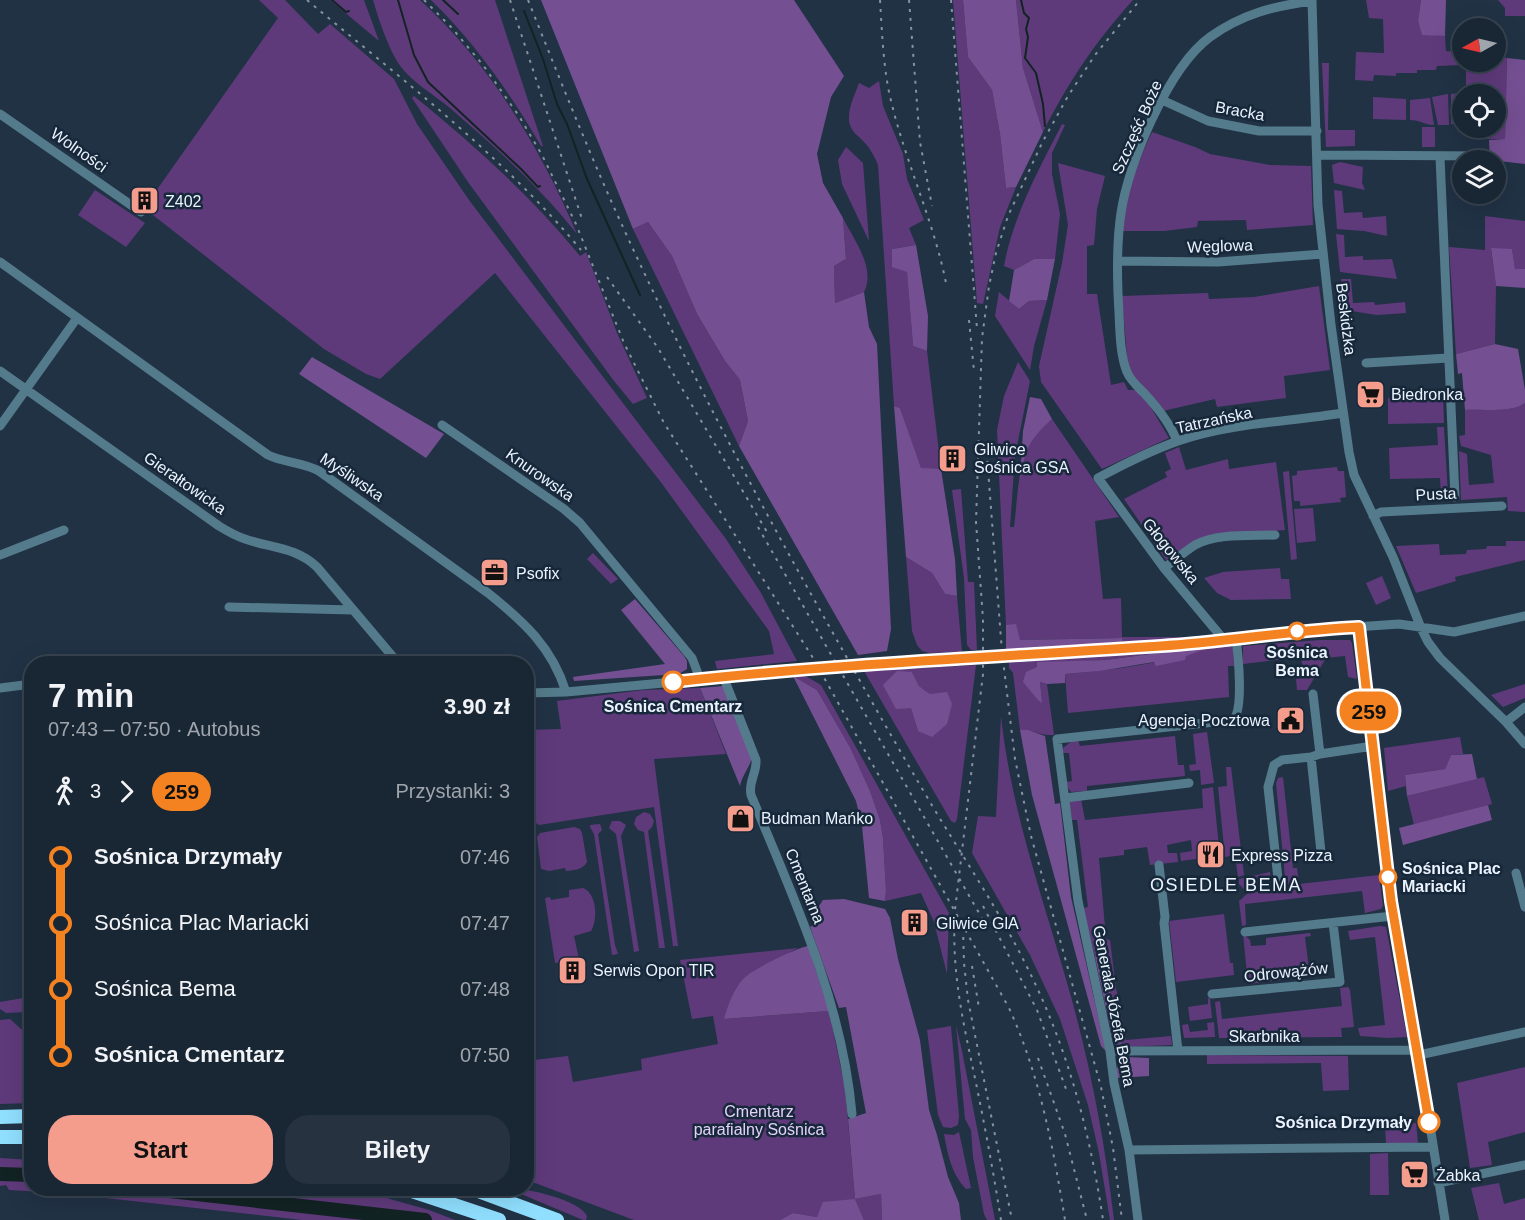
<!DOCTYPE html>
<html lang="pl">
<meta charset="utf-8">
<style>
:root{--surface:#192634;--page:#263240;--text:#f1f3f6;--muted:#9fa5ac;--line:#37434f;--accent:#f49d8d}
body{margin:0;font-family:Arial,sans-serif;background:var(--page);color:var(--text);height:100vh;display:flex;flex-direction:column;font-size:22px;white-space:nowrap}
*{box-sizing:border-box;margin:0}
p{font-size:20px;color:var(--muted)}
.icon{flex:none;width:33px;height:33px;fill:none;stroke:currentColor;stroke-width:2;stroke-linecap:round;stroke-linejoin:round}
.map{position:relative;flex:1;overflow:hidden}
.side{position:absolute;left:24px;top:656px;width:510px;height:540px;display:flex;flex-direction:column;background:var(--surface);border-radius:24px;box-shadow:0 6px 24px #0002,0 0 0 2px var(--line)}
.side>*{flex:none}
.badge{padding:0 12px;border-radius:20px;font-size:21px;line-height:39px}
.needle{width:39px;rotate:262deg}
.controls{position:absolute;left:1452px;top:18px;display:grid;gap:12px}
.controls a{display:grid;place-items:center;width:54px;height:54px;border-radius:50%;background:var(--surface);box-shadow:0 6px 24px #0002,0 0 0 2px var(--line);font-size:30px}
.map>.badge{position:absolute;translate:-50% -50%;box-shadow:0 0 0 3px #fff}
.legs{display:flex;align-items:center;gap:9px;height:66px;padding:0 24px;font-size:20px}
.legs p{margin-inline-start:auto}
.summary{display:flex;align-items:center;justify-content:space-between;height:102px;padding:0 24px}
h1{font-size:33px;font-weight:700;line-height:45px}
.action{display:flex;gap:12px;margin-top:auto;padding:12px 24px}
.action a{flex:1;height:69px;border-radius:24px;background:var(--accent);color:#111;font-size:24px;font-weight:700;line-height:69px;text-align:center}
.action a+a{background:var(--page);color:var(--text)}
ul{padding:0 24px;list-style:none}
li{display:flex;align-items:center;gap:21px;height:66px;font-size:22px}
li i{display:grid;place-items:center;width:9px;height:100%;margin:0 8px;background:currentColor}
li i::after{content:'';width:15px;height:15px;margin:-8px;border:4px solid;border-radius:50%;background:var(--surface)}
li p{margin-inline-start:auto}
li:first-child i{background:linear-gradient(#0000 50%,currentColor 0)}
li:last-child i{background:linear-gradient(currentColor 50%,#0000 0)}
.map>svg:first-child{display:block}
.green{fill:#5f3a7b;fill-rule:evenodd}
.forest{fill:#744f92}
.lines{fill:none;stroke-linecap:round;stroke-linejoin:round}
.stream{stroke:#122323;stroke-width:2}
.river{stroke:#122323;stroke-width:14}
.minor-tunnel{stroke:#3f4f61;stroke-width:9;stroke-dasharray:9 4.5;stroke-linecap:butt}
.minor{stroke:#547b8b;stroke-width:9}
.highway{stroke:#90dfff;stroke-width:14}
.rail{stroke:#8592a1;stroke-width:2;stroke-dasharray:3 6;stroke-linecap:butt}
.line-1-casing{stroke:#fff;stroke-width:14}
.line-1{stroke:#f58220;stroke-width:9}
.stop-1-dot{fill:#fff;stroke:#f58220;stroke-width:3}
.labels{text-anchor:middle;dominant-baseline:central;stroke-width:5;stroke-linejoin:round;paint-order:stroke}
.street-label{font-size:16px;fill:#eaf3fe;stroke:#17283b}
.poi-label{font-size:16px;fill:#eaf3fe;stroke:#17283b;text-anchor:start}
.stop-label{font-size:16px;font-weight:bold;fill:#eaf3fe;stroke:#17283b}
.park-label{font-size:16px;fill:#e4d1f7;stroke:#17283b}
.neighbourhood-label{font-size:18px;letter-spacing:1.5px;fill:#eaf3fe;stroke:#17283b}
</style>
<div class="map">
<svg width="1525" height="1220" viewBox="0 0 1525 1220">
<rect width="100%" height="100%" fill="#213245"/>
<path class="green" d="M259,0H285L318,34L330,24L394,79L417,124L469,200L726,539L761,593L797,661L717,669L715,661L774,654L769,631L660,481L495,273L380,379L366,374L324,349L144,208L278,18Z
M330,0H364L379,41Z
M373,0H420C490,64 540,147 577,234C540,187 495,147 450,108C436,96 412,82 401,67C389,51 379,20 373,0Z
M431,0H495L543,146H541C510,93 476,44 431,0Z
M953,0H963L968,57L992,90L1000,134L1006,188L1016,187L1000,227L983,304L977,303Z
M1016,0H1133C1095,42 1069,81 1043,132L1023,68Z
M1366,0H1421L1418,21L1422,34L1445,36L1446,51L1460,52V65L1437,66L1436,70H1417V73H1396V76L1374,75L1373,81L1355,80L1356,52L1384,53L1383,19L1369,18Z
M1498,0H1525V16H1505V8Z
M1496,55L1507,58L1505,139H1485V128H1496V94H1485L1484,90L1466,89V62H1496Z
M1322,63H1329L1328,130H1355V146L1326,147Z
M879,81L883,106L903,154L907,179L924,220L909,228L916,245L892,249L907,271L913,346L927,351L941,469H921L900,408L894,406L878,165C875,158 871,150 866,144C858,135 848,131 849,116C849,106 855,94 859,83L869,88Z
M1461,93V125L1451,124V94Z
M1448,94L1449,125H1438L1432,97Z
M414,96C474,145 531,196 580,256L586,252L617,333L647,398L633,404L614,381L468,182L412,98Z
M1373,97L1406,99V120L1373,119Z
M1430,98L1434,125C1425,125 1420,120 1410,120V100Z
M1062,124L1065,125L1052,153V174L1060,214L1055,259H1034L1014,270L1004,266C1013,216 1039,169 1062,124Z
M1422,127H1435V147H1422Z
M1152,132L1195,147L1210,154L1270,165L1311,166L1313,225L1247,230L1246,220L1198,221L1197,227L1164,231H1123C1125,196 1137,164 1152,132Z
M846,147L863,163L869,241L842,184L838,160Z
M1340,162L1363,167L1362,183L1365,190L1334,183L1332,165Z
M1058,163L1105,176L1097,209L1094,245L1087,246V294H1097L1111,385L1124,382L1128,390H1136L1150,406L1169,438L1102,469L1041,382L1039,366L1062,263L1068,225Z
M95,190L145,223L126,247L78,215Z
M1334,190L1342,191L1344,213L1362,212L1363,218L1386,216L1387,236L1364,231L1337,229Z
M1485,216L1525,221V269L1515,270L1512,249H1491L1496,286L1495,344L1456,354L1449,247L1485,250Z
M843,218C854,240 876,268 864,292L835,303L834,266L846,259Z
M648,222L672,256L697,314L725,361L740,380L748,421L739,446L633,229Z
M1336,234L1344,235L1345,257L1363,256V260L1392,259L1397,279L1340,272Z
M1341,279H1351L1353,303L1374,302L1375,305L1405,302L1406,313L1377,315L1345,310Z
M1319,286L1330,370L1284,376L1286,398L1217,407L1215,399L1163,411L1132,375L1127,357L1122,296L1208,293L1209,299L1254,297Z
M999,292L1019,309L1029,301L1047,300L1034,346L1030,370L995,316Z
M1018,362L1030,381L1015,456L1010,527H1014C1017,505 1018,467 1027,447C1032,436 1042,427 1052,419L1119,517L1095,521L1103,599L1121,598L1122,637H1206L1123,643L1122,638L1020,640L1006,625L997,430L1004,396Z
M1443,395L1444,423L1388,424V398Z
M1525,403V512L1508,511L1507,497L1461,500L1459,451L1467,454L1469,485L1494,483L1491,455L1461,446L1459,436L1465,435V410C1481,409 1513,413 1525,403Z
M1437,427H1444L1448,495H1441L1440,478L1390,479L1389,448L1438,445Z
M1179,447L1186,470L1228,459L1229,469L1276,462L1285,530L1224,535L1166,560L1124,499L1167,477L1165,472L1171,469L1165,453Z
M1337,467L1338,471H1344L1346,497L1340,498L1341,502L1300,506V501H1294L1292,476L1297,475V471Z
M1289,471L1297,559L1291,560L1283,472Z
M961,489L968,582H974L977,650H971L967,645L964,578L952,490Z
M1313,508L1316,541L1297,543L1294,509Z
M1506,541H1525V560L1455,577L1456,581L1416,593L1396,546L1439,544L1440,555L1466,554L1467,550L1486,549L1487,546H1506Z
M593,553L618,579L611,584L587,559Z
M906,557L932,573L945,594L957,596L962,652L930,653L922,651L917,645L912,631Z
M1280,568L1281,579H1289L1291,599L1231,600L1217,593L1204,578L1223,572Z
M1382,576L1391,598L1376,605L1366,583Z
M1320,640H1350L1352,643L1357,679L1348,677L1345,656L1326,658L1307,690H1297L1296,679L1304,677L1301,657L1243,664V646Z
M1227,643L1233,648L1234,666H1228L1229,697L1068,713L1065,674C1113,670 1162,664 1208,648V646Z
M1198,647L1106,660L1037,663L1042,702L1040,682L1047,684L1054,735C1042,736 1032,730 1020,730L1013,673L1009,668V661Z
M976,665L957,819L955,823L951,821L864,671ZM912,672L919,686L930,694L918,731L911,707Z
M802,674L821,685L949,913L947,974L934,922L921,893L885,901L886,891L883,838L880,820L870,791L851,749L817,690L793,676Z
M1525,684V698L1503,707L1491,695Z
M700,688L726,754L654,759L678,946H673L654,807L539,825L534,822L527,767L526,730L561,729L557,701L643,690Z
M1001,716C1011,811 1044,901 1070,993C1091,1068 1105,1143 1114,1220H1110L1099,1153L1088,1105L1060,1019L1030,955L972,853L978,816L996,817Z
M1207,732L1214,783L1201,785L1200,770L1190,771L1189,765L1196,764L1193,734Z
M1175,736L1178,765H1184L1185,776L1087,786V791L1071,792L1068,788L1066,782L1072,781L1069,753H1063V748L1072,741L1078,740L1080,746Z
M1460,737L1463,754L1451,755L1445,769L1405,775L1406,786L1388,791L1384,748Z
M1226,767H1231L1244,875L1238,877L1235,855L1225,857L1218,787L1227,786Z
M1283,777L1293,868H1297L1299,884L1379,875L1383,906L1381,909L1365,913L1362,891L1245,904L1246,925L1242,926L1239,901L1248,893L1286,888L1276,783L1278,778Z
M1484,777L1492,804L1414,825L1407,796Z
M1213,787L1219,847L1203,850V858L1181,861L1180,853L1192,851L1191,840L1167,845L1168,853H1177L1178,862L1150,865L1147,847L1124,850V855L1099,858L1106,939L1110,940L1116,988L1126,1040L1171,1036L1172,1045L1122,1047L1103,957H1095L1083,908L1088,907L1077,820H1072L1069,800L1081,799L1085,820L1203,808L1202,789Z
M644,812L650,814L654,821L652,827L648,831L665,948H659L644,832L638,830L634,824L636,817Z
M612,821H620L626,825L621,836L639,951L634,952L616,834L609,828Z
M600,824L602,830L598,834L615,945L618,954L612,955L594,834L590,827V825Z
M574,827L580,829L582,833L587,862C582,870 575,870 566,871L565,868L549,871L541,869L537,837L540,833Z
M1270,872L1271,887L1245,890L1239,884V879Z
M583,888C597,893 598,920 591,931L574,936L579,959L555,963L545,898L550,897L551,900L569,897V890Z
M1224,914L1230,963H1233L1234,975L1176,982L1169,921Z
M1380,926L1386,927L1407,1037L1388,1038L1360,1036L1358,1028L1385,1025L1375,937L1350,940L1348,931Z
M1310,933L1311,936L1305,937L1309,969L1310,971H1315V976L1248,984L1243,934L1250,940L1251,946L1266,945V938Z
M798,948L745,977L724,1019L829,1011L845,1088L855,1199L881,1194L882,1220H864L855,1199L817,1217L793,1213L780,1220H634L527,1180L526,1061L568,1056L573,1082L642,1070L641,1059L718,1044L713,1016L692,1019L680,960Z
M1348,987L1350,990L1354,1027L1341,1028L1342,1037L1219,1038L1215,1002L1220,1001L1222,1019L1342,1006L1340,988Z
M29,997L25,1012L6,1013L0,1009V1002Z
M1208,998H1210L1212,1018L1190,1021L1188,1007L1208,1004Z
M10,1019L31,1038V1103L0,1104V1020Z
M1214,1022L1215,1037L1184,1038L1182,1025L1188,1024L1190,1032L1208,1030L1207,1023Z
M956,1025L962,1051L995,1220H987L984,1214L973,1157L971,1130L965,1119Z
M951,1026L959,1116L958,1125L951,1128L943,1127L938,1115L927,1030Z
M1207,1055L1348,1056L1349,1090L1323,1091L1321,1063L1207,1064Z
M1525,1067V1132L1488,1142L1492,1165L1470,1168L1457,1083Z
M1416,1123L1418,1143H1386L1385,1126Z
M959,1132L971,1188L966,1189C951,1173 948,1155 944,1134L954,1135Z
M1388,1153L1389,1195H1370V1154Z
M0,1158L31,1160L32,1188H351L429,1210L455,1220H302L61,1193L9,1190L6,1185L0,1186Z
M1499,1183L1504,1204L1525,1198V1220H1479L1471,1188Z
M507,1188C525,1188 579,1199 587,1216L586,1220H583Z"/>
<path class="forest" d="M541,0H794L844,76L831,97L817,154L823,183L843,218L846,259L834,266L835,303L864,292L869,327L877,344L891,629L887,651L858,655L739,446L748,421L740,380L725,361L697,314L672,256L648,222L633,229Z
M963,0H1016L1023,68L1043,132L1016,187L1006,188L1000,134L992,90L968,57Z
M1421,0H1446L1445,36L1422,35L1418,21Z
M1507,58L1525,60V164L1490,160L1489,140L1505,139Z
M916,245L928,316L927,351L913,346L907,272L892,267V249Z
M1491,248L1512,249L1515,269H1525V288L1496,286Z
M1034,259H1055L1047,300L1029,301L1019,309L1009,301L1014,270Z
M1495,344L1518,349L1525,390V403C1513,413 1481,409 1465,410L1462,373L1458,374L1456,354Z
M312,357L444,434L426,458L299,374Z
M1030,397L1041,399L1052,419C1028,441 1026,448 1020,479L1023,431Z
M894,406L900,408L921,468L941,469L955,559L957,596L945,594L932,573L906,557Z
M635,599L684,656L687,661V669L679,674L574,681L573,677L665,664L621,610Z
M1016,624L1020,640L1122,638L1123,643L1006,651V625Z
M1208,646V648L1186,656L1185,660L1156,666L1154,662L1100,671L1065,674V683L1047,684L1040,682L1042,703L1038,700L1023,682L1026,672L1037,667V662L1106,660Z
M897,671L912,672L919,686L930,694L947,692L952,704L947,724L932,737L918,731L911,708L896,709L883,685Z
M793,676L817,690L851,749L870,791L880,820L883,838L886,891L885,901L869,898L862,826L856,801Z
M723,686L752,758C749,768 742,776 740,786L700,688Z
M1020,730H1028L1045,736L1055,804L1060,803L1071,897L1106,1051L1101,1046L1032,795Z
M1472,754L1477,779L1407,796L1405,775L1445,769L1451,755Z
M1488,805L1492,820L1403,845L1399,828Z
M844,899L885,909L890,918L898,959L920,1040L929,1110L937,1135L948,1177L959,1203L961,1220H882L881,1194L855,1199L864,1220H780L793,1213L817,1217L823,1202L855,1199L848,1119L866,1113L846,1007L839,1008L810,927L820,921L817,909L823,900Z
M808,946L829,1011L724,1019C728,1005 734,988 745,977C754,969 796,948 808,946Z
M1095,957H1103L1122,1047L1115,1044L1112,1037Z
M1126,1057L1149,1058V1076L1116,1078L1115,1070Z"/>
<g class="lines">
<path class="stream" d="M332,0L346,12L349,11
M398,0L414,55L428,82L521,169L538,187L540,186
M443,0L458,14
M1021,0L1024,13L1029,18L1026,29L1028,37L1025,58L1036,73L1043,104L1045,126
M524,11L543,59L557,104L567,124L587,179L640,295"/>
<path class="river" d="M0,1174L32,1175
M143,1188L425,1220"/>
<path class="minor-tunnel" d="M837,668L856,666
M803,670L833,668"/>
<path class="minor" d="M1312,0L1318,205L1331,325L1349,452L1354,475L1393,557L1421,628L1428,642L1440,658L1506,722L1525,744
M1162,100L1208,121L1259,131H1317
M0,114L141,212
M1317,155L1488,156
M1440,157L1455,497
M1118,261L1218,262L1323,254
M0,262L268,455C285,463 303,462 319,471L488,593C524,622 552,647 566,692
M1366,363L1448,358
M0,371L219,526C227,531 236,536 245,539C271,548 296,547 317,567L398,663
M442,425L564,509L580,523L692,658L700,679
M0,426L77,318
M1177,441C1170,423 1157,407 1144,393C1138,387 1130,380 1127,372C1120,355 1120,332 1119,313C1117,280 1116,246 1121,213C1128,163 1169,67 1210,37C1242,14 1274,6 1312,1
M1373,516L1381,512L1502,506
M0,555L64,530
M1164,568C1174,561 1184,552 1195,545C1217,533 1250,536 1275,535
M229,607L353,610
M1359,627L1391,901L1418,1050L1445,1220
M1224,640L1164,568L1098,478C1124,464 1150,451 1178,441C1230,423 1288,422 1343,413
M856,666L1193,644L1297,631L1399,624L1454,632L1525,616
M833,668H837
M723,676L756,760C757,773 748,782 751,795C794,899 842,1001 852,1114
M0,688L32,684
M526,693L566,692L803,670
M1313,694L1320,754
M1506,722L1525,707
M1311,757L1321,852
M1065,798L1189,783
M1159,865L1165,917L1164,923L1178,1051
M1516,873L1525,907
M1279,888L1268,787L1274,765L1282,760L1311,757L1320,754L1373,746
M1245,932L1393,916
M1212,994L1340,982L1333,923
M1110,1051L1418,1050
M1419,1055L1525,1032
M1129,1150L1433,1147
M1438,1183L1525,1165
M1138,1220L1129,1150L1114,1083L1110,1051L1078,901L1057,739L1233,720C1244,710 1238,654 1236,638"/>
<path class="highway" d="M0,1117L32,1116
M0,1137H32
M403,1188L499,1220
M470,1188L557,1220"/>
<path class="rail" d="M307,0C401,79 502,155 581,250
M424,0L451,27L483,65L519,116L542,155L576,224L624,343L664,423L813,658L1009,1008C1040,1076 1053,1147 1065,1220
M510,0L583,222
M528,0C557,72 585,143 617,214C673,338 736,459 802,578C843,651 884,724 927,797C960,853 998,908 1027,967C1067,1046 1090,1132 1103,1220
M880,0C882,31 883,62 889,92C903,157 933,218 946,283
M909,0L920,142L932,206
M951,0L977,329
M607,277L658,348L767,532
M969,320L974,371
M986,443L1002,652L1015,759L1031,836L1101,1087L1113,1148L1122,1220
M758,527L983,920
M983,906L1037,1010L1066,1089
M963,928L964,963L968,1000L1012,1220
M972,966L979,1008
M1038,1058L1065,1134L1087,1220
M1001,1220C994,1176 986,1132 977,1088C964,1025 951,975 955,910L983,674V619L976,522L982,338L989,286L996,253L1008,216L1042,143L1068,96L1095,55L1140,0"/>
</g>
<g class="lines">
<defs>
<path id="line-1" d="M673,682C835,664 998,657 1161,646C1227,642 1293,630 1359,627L1391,901L1429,1122"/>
</defs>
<use href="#line-1" class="line-1-casing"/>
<use href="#line-1" class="line-1"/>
</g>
<defs>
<symbol id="building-square" viewBox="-11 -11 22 22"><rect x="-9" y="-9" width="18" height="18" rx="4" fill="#f49d8d" stroke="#17283b"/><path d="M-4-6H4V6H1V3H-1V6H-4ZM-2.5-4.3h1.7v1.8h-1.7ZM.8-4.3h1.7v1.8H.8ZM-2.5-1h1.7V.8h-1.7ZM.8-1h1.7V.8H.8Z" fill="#111"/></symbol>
<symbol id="supermarket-square" viewBox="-11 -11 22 22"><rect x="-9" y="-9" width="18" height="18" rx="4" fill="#f49d8d" stroke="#17283b"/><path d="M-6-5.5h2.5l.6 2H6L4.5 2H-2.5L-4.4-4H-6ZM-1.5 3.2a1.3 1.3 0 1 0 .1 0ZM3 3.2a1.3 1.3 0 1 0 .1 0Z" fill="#111"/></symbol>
<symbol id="office-square" viewBox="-11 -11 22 22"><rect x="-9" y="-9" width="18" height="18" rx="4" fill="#f49d8d" stroke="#17283b"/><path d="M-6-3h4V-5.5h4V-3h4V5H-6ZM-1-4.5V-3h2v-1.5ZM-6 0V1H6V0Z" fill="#111"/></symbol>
<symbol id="civic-square" viewBox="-11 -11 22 22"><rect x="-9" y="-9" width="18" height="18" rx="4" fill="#f49d8d" stroke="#17283b"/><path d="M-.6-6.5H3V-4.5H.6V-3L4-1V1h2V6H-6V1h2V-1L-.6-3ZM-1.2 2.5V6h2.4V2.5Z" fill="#111"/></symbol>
<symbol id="shop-square" viewBox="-11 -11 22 22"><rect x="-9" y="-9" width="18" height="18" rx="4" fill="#f49d8d" stroke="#17283b"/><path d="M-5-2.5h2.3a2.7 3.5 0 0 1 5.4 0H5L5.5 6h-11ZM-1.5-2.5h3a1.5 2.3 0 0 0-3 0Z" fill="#111"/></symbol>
<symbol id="restaurant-square" viewBox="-11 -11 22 22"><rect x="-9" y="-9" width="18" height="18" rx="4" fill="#f49d8d" stroke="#17283b"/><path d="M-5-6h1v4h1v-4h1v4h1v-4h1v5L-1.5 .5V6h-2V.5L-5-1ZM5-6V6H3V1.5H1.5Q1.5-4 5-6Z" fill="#111"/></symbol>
</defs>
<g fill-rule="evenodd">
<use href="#building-square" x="128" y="184" width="33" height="33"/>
<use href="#supermarket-square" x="1354" y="378" width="33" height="33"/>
<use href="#building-square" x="936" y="442" width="33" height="33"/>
<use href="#office-square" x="478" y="556" width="33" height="33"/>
<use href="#civic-square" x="1274" y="704" width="33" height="33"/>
<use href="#shop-square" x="724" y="802" width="33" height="33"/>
<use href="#restaurant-square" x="1194" y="838" width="33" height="33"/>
<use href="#building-square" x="898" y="906" width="33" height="33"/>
<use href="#building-square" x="556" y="954" width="33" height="33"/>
<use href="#supermarket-square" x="1398" y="1158" width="33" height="33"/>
</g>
<g class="stop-1-dot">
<circle cx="1297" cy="631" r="8"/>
<circle cx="673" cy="682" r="10"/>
<circle cx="1388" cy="877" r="8"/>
<circle cx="1429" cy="1122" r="10"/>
</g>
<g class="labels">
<g class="street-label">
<text transform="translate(1240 111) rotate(10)">Bracka</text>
<text transform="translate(1137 127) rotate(-66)">Szczęść Boże</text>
<text transform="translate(79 150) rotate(35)">Wolności</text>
<text transform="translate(1220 246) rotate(-2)">Węglowa</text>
<text transform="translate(1346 319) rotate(83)">Beskidzka</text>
<text transform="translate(1214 420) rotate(-12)">Tatrzańska</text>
<text transform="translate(540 475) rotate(35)">Knurowska</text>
<text transform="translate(352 477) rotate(34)">Myśliwska</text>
<text transform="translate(185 483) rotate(35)">Gierałtowicka</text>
<text transform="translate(1436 494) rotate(-3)">Pusta</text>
<text transform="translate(1171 551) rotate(51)">Głogowska</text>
<text transform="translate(805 886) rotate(68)">Cmentarna</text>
<text transform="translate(1286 972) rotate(-6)">Odrowążów</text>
<text transform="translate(1114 1006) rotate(79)">Generała Józefa Bema</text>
<text x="1264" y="1036">Skarbnika</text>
</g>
<g class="poi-label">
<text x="165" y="201">Z402</text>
<text x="1391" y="394">Biedronka</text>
<text x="974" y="449">Gliwice<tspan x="974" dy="18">Sośnica GSA</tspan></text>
<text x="516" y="573">Psofix</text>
<text x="1270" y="720" text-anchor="end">Agencja Pocztowa</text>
<text x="761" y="818">Budman Mańko</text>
<text x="1231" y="855">Express Pizza</text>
<text x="936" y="923">Gliwice GlA</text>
<text x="593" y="970">Serwis Opon TIR</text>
<text x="1436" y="1175">Żabka</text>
</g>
<g class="stop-label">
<text x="1297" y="652">Sośnica<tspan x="1297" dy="18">Bema</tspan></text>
<text x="673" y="706">Sośnica Cmentarz</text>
<text x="1402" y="868" text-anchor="start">Sośnica Plac<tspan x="1402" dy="18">Mariacki</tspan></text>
<text x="1412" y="1122" text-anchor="end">Sośnica Drzymały</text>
</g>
<g class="park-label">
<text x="759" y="1111">Cmentarz<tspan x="759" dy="18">parafialny Sośnica</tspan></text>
</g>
<g class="neighbourhood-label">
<text x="1226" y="885">OSIEDLE BEMA</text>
</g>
</g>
</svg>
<div class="controls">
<a><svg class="needle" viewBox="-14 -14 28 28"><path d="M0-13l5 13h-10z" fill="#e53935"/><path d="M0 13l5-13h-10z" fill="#9fa5ac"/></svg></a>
<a><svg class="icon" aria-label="locate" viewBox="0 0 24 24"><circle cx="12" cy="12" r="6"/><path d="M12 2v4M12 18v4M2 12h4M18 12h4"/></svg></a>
<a><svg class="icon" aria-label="layers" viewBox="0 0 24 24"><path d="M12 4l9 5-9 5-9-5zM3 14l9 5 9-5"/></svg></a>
</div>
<b class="badge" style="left:1369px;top:711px;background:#f58220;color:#111">259</b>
<section class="side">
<div class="summary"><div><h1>7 min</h1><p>07:43 – 07:50 · Autobus</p></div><b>3.90 zł</b></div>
<div class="legs"><svg class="icon" aria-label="walk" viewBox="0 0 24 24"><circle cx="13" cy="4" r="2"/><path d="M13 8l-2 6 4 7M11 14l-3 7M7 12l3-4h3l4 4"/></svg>3<svg class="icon" aria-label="forward" viewBox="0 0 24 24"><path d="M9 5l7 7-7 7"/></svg><b class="badge" style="background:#f58220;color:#111">259</b><p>Przystanki: 3</p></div>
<ul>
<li><i style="color:#f58220"></i><b>Sośnica Drzymały</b><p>07:46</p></li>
<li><i style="color:#f58220"></i><span>Sośnica Plac Mariacki</span><p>07:47</p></li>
<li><i style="color:#f58220"></i><span>Sośnica Bema</span><p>07:48</p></li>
<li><i style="color:#f58220"></i><b>Sośnica Cmentarz</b><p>07:50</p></li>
</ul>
<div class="action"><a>Start</a><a>Bilety</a></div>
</section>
</div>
